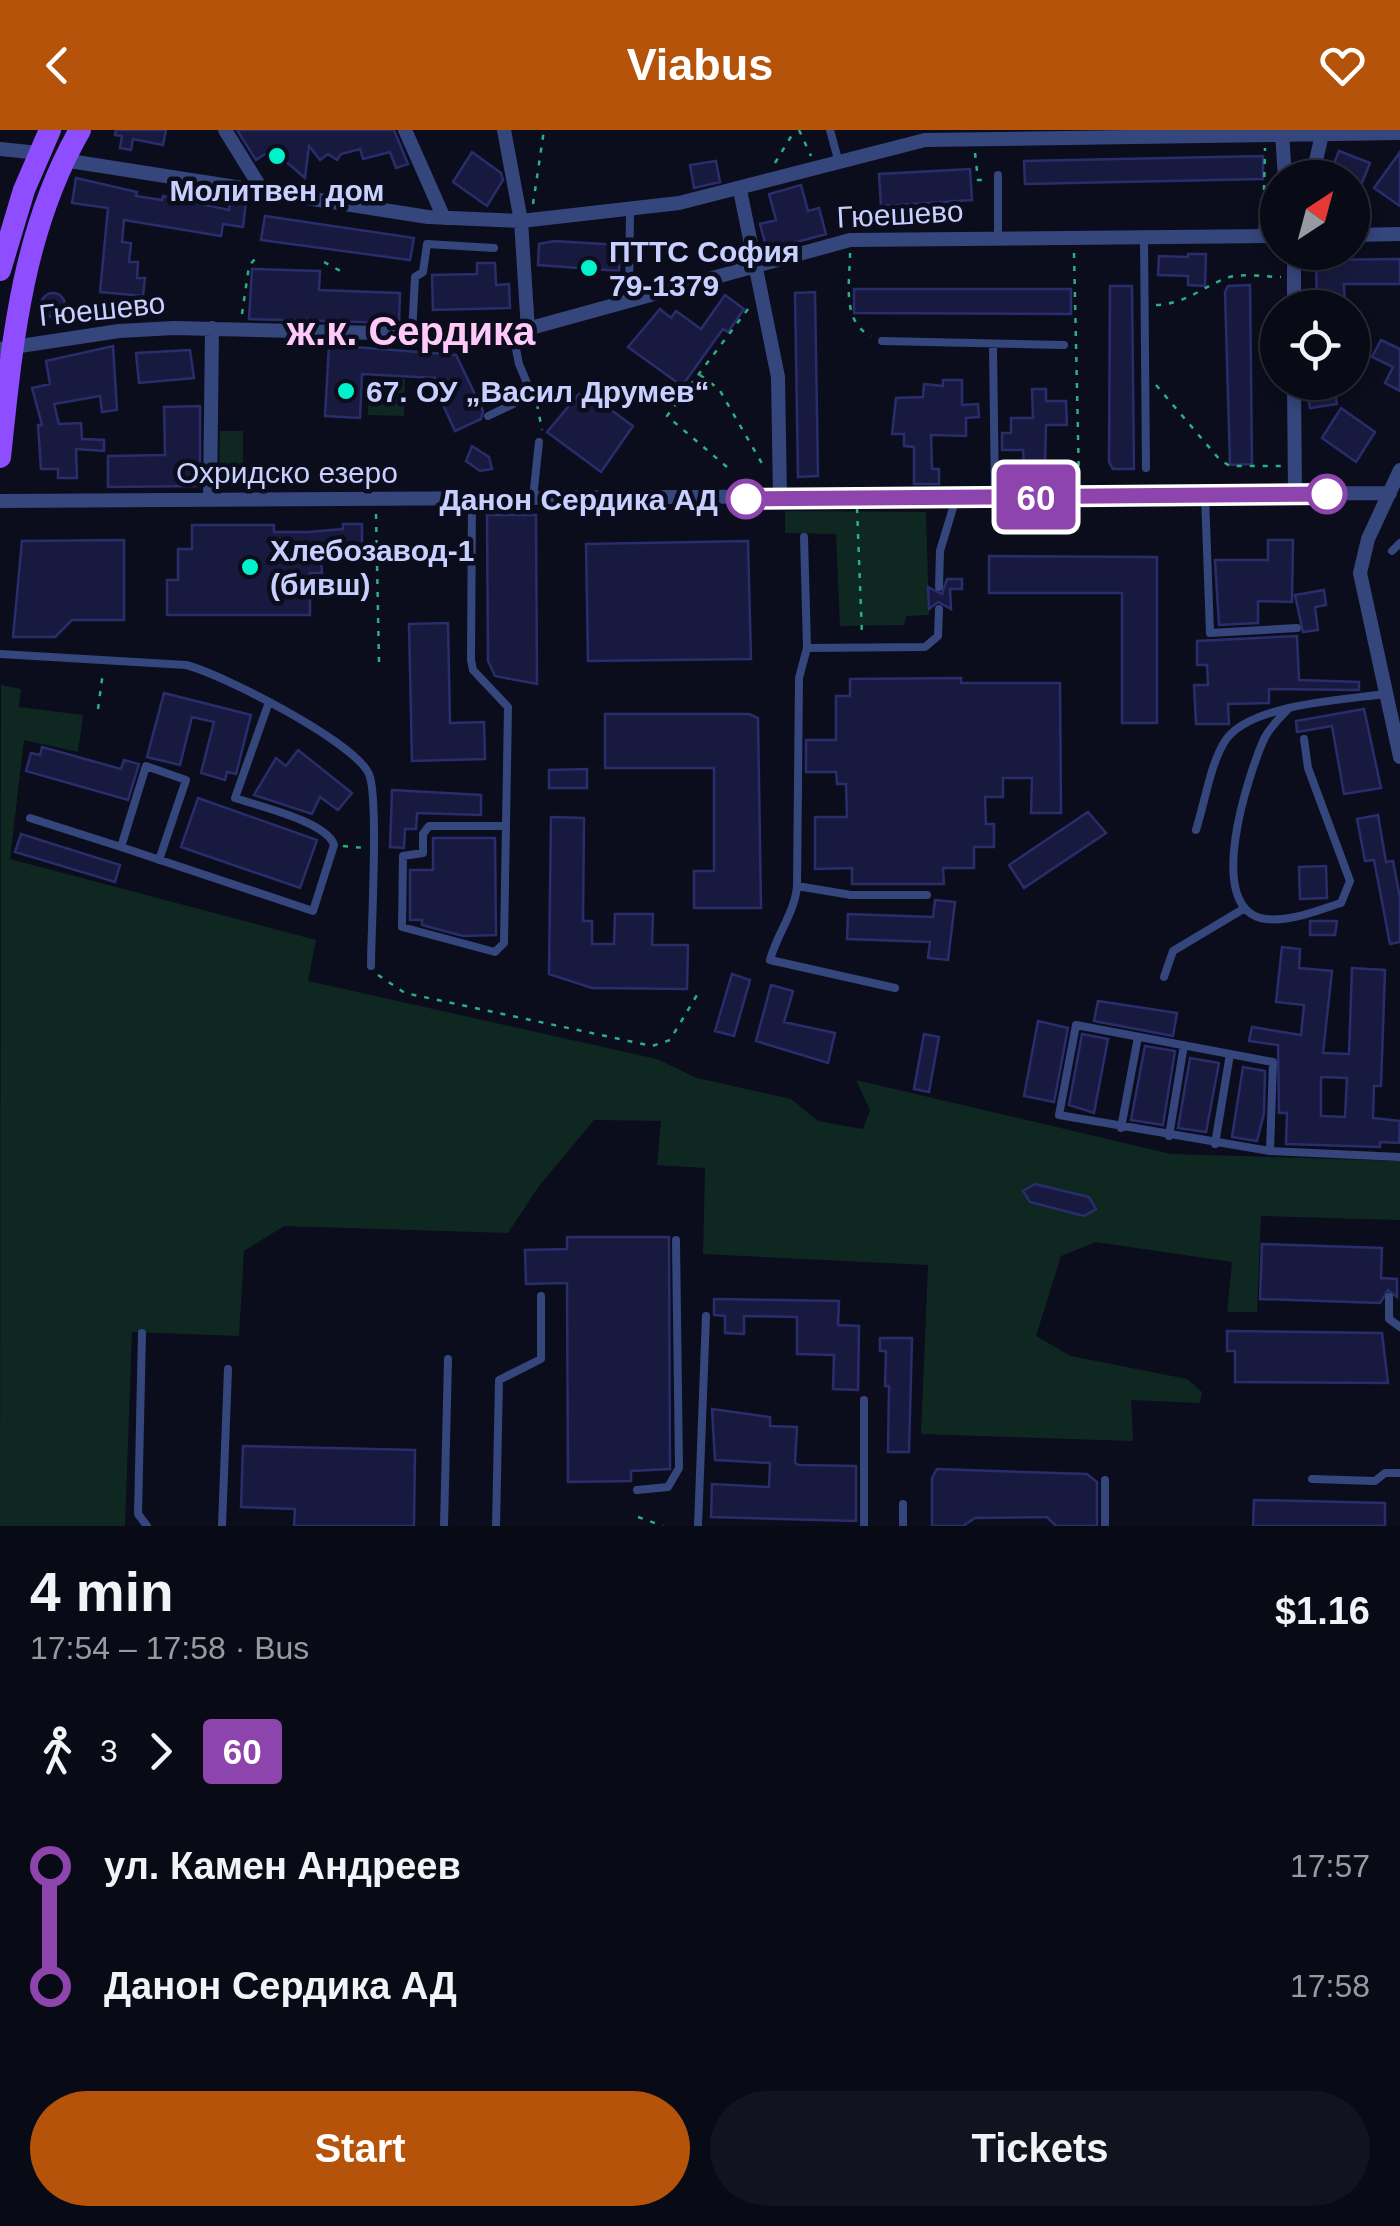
<!DOCTYPE html>
<meta charset="utf-8">
<style>
:root{--surface:#080a16;--page:#11131f;--text:#f1f3f6;--muted:#989aa1;--line:#292b35;--accent:#b45309}
body{margin:0;font-family:Helvetica,sans-serif;background:var(--page);color:var(--text);height:100vh;display:flex;flex-direction:column;font-size:38px;white-space:nowrap}
*{box-sizing:border-box;margin:0}
p{font-size:32px;color:var(--muted)}
.icon{flex:none;width:55px;height:55px;fill:none;stroke:currentColor;stroke-width:2;stroke-linecap:round;stroke-linejoin:round}
.map{position:relative;height:1396px;overflow:hidden}
.drawer{display:flex;flex-direction:column;background:var(--surface);flex:1}
.drawer>*{flex:none}
.badge{padding:0 20px;border-radius:8px;font-size:35px;line-height:65px}
.needle{width:65px;rotate:36deg}
.fabs{position:absolute;left:1260px;top:30px;display:grid;gap:20px}
.fabs a{display:grid;place-items:center;width:110px;height:110px;border-radius:50%;background:var(--surface);box-shadow:0 5px 15px #0003,0 0 0 2px var(--line);font-size:50px}
.map>.badge{position:absolute;translate:-50% -50%;box-shadow:0 0 0 5px #fff}
.legs{display:flex;align-items:center;gap:15px;height:110px;padding:0 30px;font-size:32px}
.legs p{margin-inline-start:auto}
.overview{display:flex;align-items:center;justify-content:space-between;height:170px;padding:0 30px}
h1{font-size:55px;font-weight:600;line-height:75px}
.primary-button{display:flex;gap:20px;margin-top:auto;padding:20px 30px}
.primary-button a{flex:1;height:115px;border-radius:60px;background:var(--accent);color:#fff;font-size:40px;font-weight:600;line-height:115px;text-align:center}
.primary-button a+a{background:var(--page);color:var(--text)}
ul{padding:0 30px;list-style:none}
li{display:flex;align-items:center;gap:35px;height:120px;font-size:38px}
li i{display:grid;place-items:center;width:15px;height:100%;margin:0 12px;background:currentColor}
li i::after{content:'';width:25px;height:25px;margin:-12px;border:8px solid;border-radius:50%;background:var(--surface)}
li p{margin-inline-start:auto}
li:first-child i{background:linear-gradient(#0000 50%,currentColor 0)}
li:last-child i{background:linear-gradient(currentColor 50%,#0000 0)}
header{display:flex;justify-content:space-between;align-items:center;height:130px;padding:0 30px;background:var(--accent);color:#fff;font-size:45px;font-weight:600}
.map>svg:first-child{display:block}
.green{fill:#0e2720}
.building{fill:#171a3e;stroke:#292d6b;stroke-width:2.5;fill-rule:evenodd}
.lines{fill:none;stroke-linecap:round;stroke-linejoin:round}
.path{stroke:#2baf84;stroke-width:2.5;stroke-dasharray:5 8;stroke-linecap:butt}
.service{stroke:#35467d;stroke-width:8}
.minor{stroke:#35467d;stroke-width:14}
.primary{stroke:#8e4eff;stroke-width:22}
.line-1-casing{stroke:#fff;stroke-width:22}
.line-1{stroke:#8e44ad;stroke-width:15}
.poi-dot{fill:#00f2ca;stroke:#0b0d1d;stroke-width:4}
.stop-1-dot{fill:#fff;stroke:#8e44ad;stroke-width:5}
.labels{text-anchor:middle;dominant-baseline:central;stroke-width:9;stroke-linejoin:round;paint-order:stroke}
.poi-label{font-size:30px;font-weight:bold;fill:#c7d0ff;stroke:#0b0d1d;text-anchor:start}
.street-label{font-size:30px;fill:#c7d0ff;stroke:#0b0d1d}
.stop-label{font-size:30px;font-weight:bold;fill:#c7d0ff;stroke:#0b0d1d;text-anchor:end}
.district-label{font-size:40px;font-weight:bold;fill:#ffc9fa;stroke:#0b0d1d}
</style>
<header><svg class="icon" aria-label="back" viewBox="0 0 24 24"><path d="M15 5l-7 7 7 7"/></svg>Viabus<svg class="icon" aria-label="heart" viewBox="0 0 24 24"><path d="M12 20l-8-8c-3-5 5-10 8-4 3-6 11-1 8 4z"/></svg></header>
<div class="map">
<svg width="1400" height="1396" viewBox="0 0 1400 1396">
<rect width="100%" height="100%" fill="#0b0d1d"/>
<path class="green" d="M368,249H405L404,286L368,285Z
M220,301H243V349L219,348Z
M785,381L926,382L929,485L906,486L904,495L840,496L836,404L785,403Z
M1,555L21,559L19,577L83,585L78,622L24,610L10,729L316,810L308,851L657,929L697,948L791,969L818,991L863,999L870,980L856,950L1171,1024L1400,1031V1090L1261,1086L1257,1182H1227L1232,1132L1096,1112L1061,1126L1036,1206L1071,1226L1187,1249L1202,1262L1200,1273L1131,1270L1133,1311L921,1304L928,1135L703,1124L705,1038L657,1035L661,991L594,990L539,1056L508,1103L284,1096L244,1121L239,1206L132,1202L125,1396H0Z"/>
<path class="building" d="M116,0H166L163,15L133,9L131,20L120,18L122,6L115,5Z
M237,0H394L408,34L396,38L390,22L363,29L360,19L341,24L337,30L328,24L320,30L309,16L305,48L283,29L275,36L265,24L256,30Z
M1339,21L1370,33L1353,75L1352,48H1342L1344,42L1332,38Z
M472,22L501,43L503,50L487,76L453,52Z
M1400,22V76L1374,58Z
M1263,26V49L1025,54L1024,31Z
M716,31L720,52L694,58L690,35Z
M970,39L972,70L881,76L879,44Z
M76,48L137,62L136,66L162,70L163,66L229,80L230,70L246,72L243,97L223,94L221,106L124,90L122,112L131,113L129,132H138L137,148H145L143,166L100,162L108,78L72,73Z
M801,55L808,81L819,78L826,104L767,120L760,94L776,90L769,64Z
M265,86L414,108L410,130L261,110Z
M554,111L620,115L619,141L538,135L539,114Z
M1188,124H1206L1205,156L1188,155V146L1158,145L1159,126L1188,127Z
M1400,129V154H1344L1345,178H1317L1316,130Z
M477,133H495L496,155L509,154L510,178L433,180L432,145L477,144Z
M252,139L320,141L319,160L400,163L399,193L249,189Z
M1250,155L1252,334L1230,335L1225,162L1228,156Z
M1110,156H1132L1134,339H1113L1109,332Z
M854,159H1071V184L854,183Z
M815,162L818,346L798,347L795,163Z
M41 175a12 12 0 1 1 24 0a12 12 0 1 1-24 0Z
M725,165L744,179L728,202L723,199L682,256L628,217L660,179L671,188L676,181L701,199Z
M1381,210L1400,219V261L1385,253L1393,237L1372,227Z
M329,215L456,225L483,281L481,289L455,301L443,275L451,272L443,253L435,248L362,244L360,288L325,286Z
M113,216L117,280L102,282L100,266L54,274L59,294L81,293L82,309L104,310V321L76,319L77,348H58V339H41L38,295H42L32,258L50,254L46,231Z
M190,220L194,248L139,253L136,223Z
M943,250H962V275L978,274L979,287L966,288V306L931,305L932,339H939V354H914V317L904,316V304H892L896,268L923,267L924,254L943,256Z
M1333,252L1337,274L1310,278L1306,256Z
M1032,259H1046V271H1066L1067,295H1046L1045,333H1024L1023,320H1002V303H1011V288H1033Z
M579,264L592,274L596,269L633,296L601,342L547,302Z
M200,276V356L108,357V326L165,325L164,277Z
M1341,278L1375,302L1356,332L1322,308Z
M472,316L489,327L492,339L480,341L466,331Z
M487,385H536L537,554L495,546L488,531Z
M343,394H362V431H321L322,443H310V485H167V450H178V419H192V395H274V402H308L343,399Z
M124,410V490H72L55,507H13L22,411Z
M1268,410H1293L1292,472L1258,471V493L1219,495L1215,430H1268Z
M748,411L751,529L588,531L586,414Z
M989,426L1157,427V593H1122V463H989Z
M947,449H962V459H950L951,479L938,472L929,479L928,457L942,464Z
M1324,460L1326,475L1315,477L1318,500L1303,502L1295,465Z
M448,493L450,593L484,592L485,629L412,631L409,494Z
M1297,506L1299,550L1359,552V560L1269,559V573L1228,574L1229,594H1196L1194,555H1208L1207,535H1197V511Z
M961,548V553H1060L1061,683H1031L1032,648H1003V667H985L986,694H994V717H974V738H943L944,754H852V738L815,739V687H847L846,654H837L836,642H806V610H836V566H850V549Z
M164,563L251,585L236,644L227,642L225,650L201,643L214,592L192,587L180,635L147,627Z
M1364,579L1381,658L1344,664L1332,596L1297,602L1296,591Z
M605,584H749L758,588L761,778H694V741H714V638H605Z
M42,617L121,639L124,630L139,634L128,670L26,641L31,623L40,625Z
M298,620L352,663L338,680L320,667L312,684L254,665L276,628L286,636Z
M587,639V658H549V640Z
M392,660L481,665V685L417,683L416,699H405L404,718L390,717Z
M198,668L317,710L300,758L181,717Z
M1088,682L1106,703L1024,758L1009,735Z
M1378,685L1386,732L1393,731L1400,768V812L1390,814L1374,730L1365,731L1357,689Z
M551,687L584,688L583,791H592V814H614L615,784H653L652,815H688L687,859L592,858L549,844Z
M21,704L120,735L115,752L15,722Z
M433,708H495L496,805L463,806L422,795V790H410V740H433Z
M1326,736L1327,768L1300,769L1299,737Z
M935,770L955,772L948,830L928,828L930,812L847,809L848,784L933,787Z
M1310,791H1337L1335,805H1310Z
M1282,817L1300,819L1299,838L1332,841L1323,923L1349,924L1352,838L1385,840L1381,956H1374L1373,988L1400,991L1399,1013L1380,1012V1017L1286,1014L1287,983H1279L1278,915L1249,911L1252,897L1301,905L1304,875L1276,872ZM1321,947L1347,948L1345,987L1321,986Z
M732,844L750,850L734,906L715,901Z
M771,855L793,861L784,892L835,903L828,933L756,911Z
M1098,871L1177,883L1173,906L1094,891Z
M1038,891L1068,898L1054,972L1024,966Z
M924,904L939,907L929,962L914,959Z
M1082,904L1108,909L1094,983L1069,975Z
M1145,916L1175,921L1163,995L1131,990Z
M1190,928L1219,933L1206,1002L1178,998Z
M1243,937L1265,941L1264,983L1257,1011L1232,1007Z
M1035,1054L1089,1067L1096,1079L1084,1086L1030,1072L1023,1061Z
M567,1107H669L670,1339L631,1341V1351L568,1352L567,1153L526,1154L525,1120L567,1119Z
M1262,1114L1382,1118L1381,1148L1397,1149V1167L1388,1160L1380,1173L1260,1169Z
M714,1169L839,1171L838,1195L859,1196L858,1260L833,1259L834,1225L797,1224V1187L744,1186V1204L725,1203V1186L714,1185Z
M1227,1201L1382,1203L1388,1253L1235,1252V1221H1227Z
M880,1208H912L909,1322H888L889,1256H885L886,1221H880Z
M712,1279L770,1287V1296L797,1297L795,1333L799,1335L856,1336V1391L711,1387L712,1354L769,1357L770,1333L715,1330Z
M243,1316L415,1320L414,1396H294L295,1379L241,1377Z
M937,1339L1087,1344L1097,1352V1396H1056L1047,1387L975,1388L963,1396H932V1348Z
M1254,1370L1385,1373V1396H1253Z"/>
<g class="lines">
<path class="path" d="M799,0L811,26
M975,23L978,50H988
M775,33L795,0
M1264,60L1265,18
M533,74L544,0
M850,123C850,151 841,192 871,206
M1074,123L1079,350
M324,132L346,144
M1156,175C1184,174 1200,159 1224,149C1238,142 1265,147 1281,147
M242,184L249,136L259,124
M700,245L719,259L764,337
M1156,255L1220,330L1230,336H1282
M537,274L542,300
M727,337L667,286L748,179
M857,378L862,505
M376,384L379,532
M98,579L103,542
M343,716L365,718
M378,845L405,863L652,916L670,910L697,865
M638,1387L663,1396"/>
<path class="service" d="M830,0L839,33
M998,45V108
M1262,106L1264,71
M1144,107L1146,338
M629,171L630,80
M412,204L415,147L423,142L427,114L494,118
M882,211L1064,215
M993,216L995,367
M488,286L532,265L519,234L513,204
M1205,365L1210,503L1297,498
M533,368L539,312
M472,369L471,530L473,540L508,577L504,813L495,822L402,797L403,726L423,723V704L429,696H506
M804,407L807,518
M1392,421L1400,413
M939,457L940,421L956,368
M0,524L186,535C222,544 355,612 369,644C379,668 371,801 371,836
M1288,579C1280,588 1269,598 1264,609C1249,643 1202,781 1266,789C1291,792 1318,780 1341,773L1350,751L1308,638L1304,609
M30,688L121,717L146,636L186,650L159,730
M1196,700C1205,672 1210,635 1225,611C1249,574 1343,570 1385,564
M121,717L313,781L334,715C327,692 259,676 235,668L269,572
M797,756C795,782 777,804 770,830L895,858
M927,765H851L797,756L799,548L807,518L925,517L938,506L939,479
M1164,847L1173,821L1245,778
M1121,998L1138,907
M1169,1006L1184,915
M1215,1014L1230,924
M1270,1021L1273,932L1076,895L1059,985L1270,1021L1400,1027
M1389,1167V1189L1400,1197
M142,1203L138,1384L147,1396
M1312,1349L1375,1351L1385,1343H1400
M637,1360L668,1357L679,1338L676,1110
M903,1374V1396
M222,1396L228,1239
M444,1396L448,1229
M496,1396L499,1250L541,1229V1166
M698,1396L706,1186
M864,1396V1270
M1105,1396V1350"/>
<path class="minor" d="M225,0L262,60
M405,0L444,88
M504,0L521,91L528,200
M1282,3L1285,48
M0,19L39,23
M63,30L428,87L521,91L679,73L925,10L1400,3
M1312,48L1323,0
M740,60L778,247L780,369
M1352,105L1400,104
M1294,122V178
M0,219L119,201L174,198L502,206L850,110L1278,106
M1294,252L1295,364
M1400,340L1368,409L1360,443L1400,627
M210,369L212,198
M0,371L1390,363"/>
<path class="primary" d="M0,140L24,60L50,0
M0,327C12,213 22,101 80,0"/>
</g>
<g class="lines">
<defs>
<path id="line-1" d="M746,369L1327,364"/>
</defs>
<use href="#line-1" class="line-1-casing"/>
<use href="#line-1" class="line-1"/>
</g>
<g class="poi-dot">
<circle cx="277" cy="26" r="10"/>
<circle cx="589" cy="138" r="10"/>
<circle cx="346" cy="261" r="10"/>
<circle cx="250" cy="437" r="10"/>
</g>
<g class="stop-1-dot">
<circle cx="1327" cy="364" r="18"/>
<circle cx="746" cy="369" r="18"/>
</g>
<g class="labels">
<g class="poi-label">
<text x="277" y="60" text-anchor="middle">Молитвен дом</text>
<text x="609" y="121">ПТТС София<tspan x="609" dy="34">79-1379</tspan></text>
<text x="366" y="261">67. ОУ „Васил Друмев“</text>
<text x="270" y="420">Хлебозавод-1<tspan x="270" dy="34">(бивш)</tspan></text>
</g>
<g class="street-label">
<text transform="translate(900 84) rotate(-3)">Гюешево</text>
<text transform="translate(102 179) rotate(-6)">Гюешево</text>
<text x="287" y="342">Охридско езеро</text>
</g>
<g class="stop-label">
<text x="718" y="369">Данон Сердика АД</text>
</g>
<g class="district-label">
<text x="411" y="201">ж.к. Сердика</text>
</g>
</g>
</svg>
<div class="fabs">
<a><svg class="needle" viewBox="-14 -14 28 28"><path d="M0-13l5 13h-10z" fill="#e53935"/><path d="M0 13l5-13h-10z" fill="#989aa1"/></svg></a>
<a><svg class="icon" aria-label="locate" viewBox="0 0 24 24"><circle cx="12" cy="12" r="6"/><path d="M12 2v4M12 18v4M2 12h4M18 12h4"/></svg></a>
</div>
<b class="badge" style="left:1036px;top:367px;background:#8e44ad;color:#fff">60</b>
</div>
<section class="drawer">
<div class="overview"><div><h1>4 min</h1><p>17:54 – 17:58 · Bus</p></div><b>$1.16</b></div>
<div class="legs"><svg class="icon" aria-label="walk" viewBox="0 0 24 24"><circle cx="13" cy="4" r="2"/><path d="M13 8l-2 6 4 7M11 14l-3 7M7 12l3-4h3l4 4"/></svg>3<svg class="icon" aria-label="forward" viewBox="0 0 24 24"><path d="M9 5l7 7-7 7"/></svg><b class="badge" style="background:#8e44ad;color:#fff">60</b></div>
<ul>
<li><i style="color:#8e44ad"></i><b>ул. Камен Андреев</b><p>17:57</p></li>
<li><i style="color:#8e44ad"></i><b>Данон Сердика АД</b><p>17:58</p></li>
</ul>
<div class="primary-button"><a>Start</a><a>Tickets</a></div>
</section>
